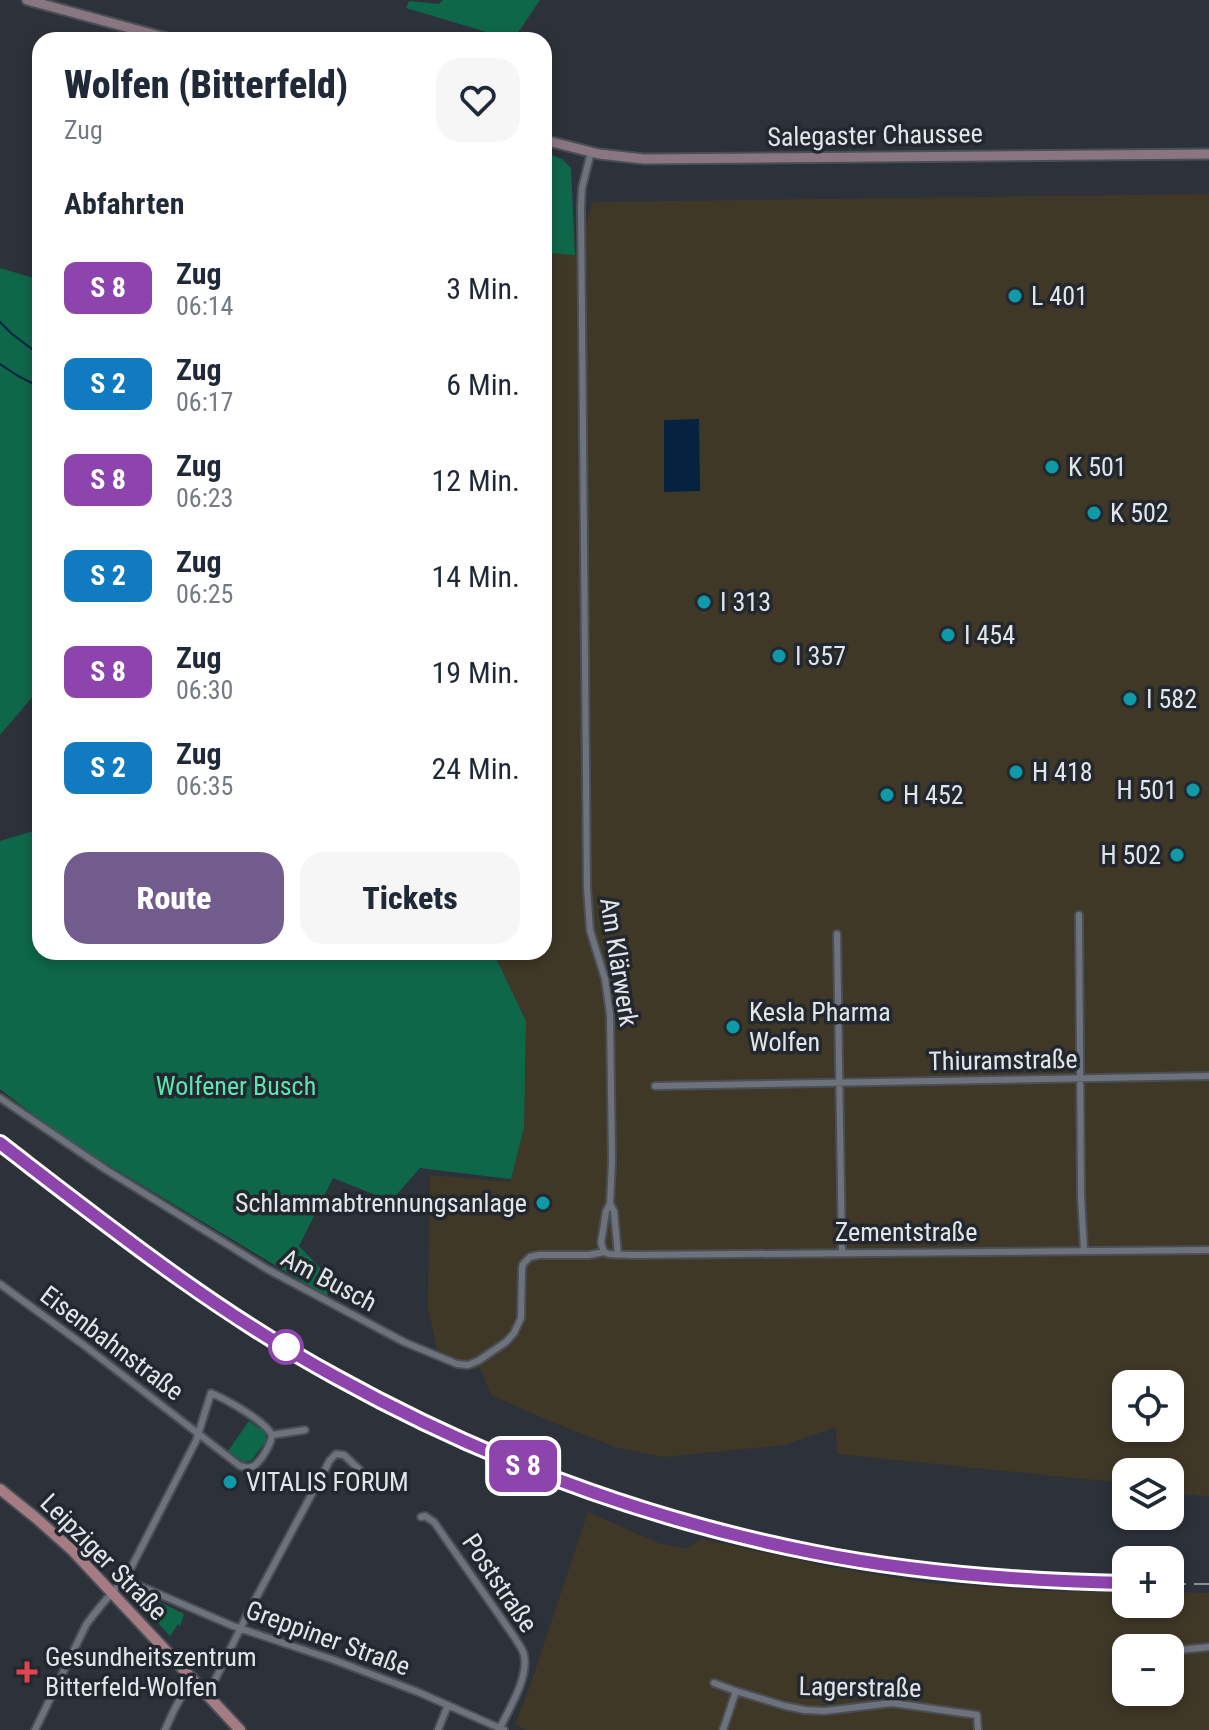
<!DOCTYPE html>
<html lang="de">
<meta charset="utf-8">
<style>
:root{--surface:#fff;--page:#f6f6f7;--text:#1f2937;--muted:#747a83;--accent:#725c8e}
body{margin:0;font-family:"Roboto Condensed",sans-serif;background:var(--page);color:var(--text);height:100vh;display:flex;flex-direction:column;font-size:30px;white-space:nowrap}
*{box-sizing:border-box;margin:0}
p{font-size:26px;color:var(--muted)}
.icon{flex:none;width:44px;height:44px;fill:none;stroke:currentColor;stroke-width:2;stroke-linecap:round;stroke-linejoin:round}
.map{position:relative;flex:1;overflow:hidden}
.sheet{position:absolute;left:32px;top:32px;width:520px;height:928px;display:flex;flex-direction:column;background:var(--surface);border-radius:24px;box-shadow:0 4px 12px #0003}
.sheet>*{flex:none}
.badge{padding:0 16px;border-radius:12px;font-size:28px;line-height:52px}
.controls{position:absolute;left:1112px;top:1370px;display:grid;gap:16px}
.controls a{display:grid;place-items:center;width:72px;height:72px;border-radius:16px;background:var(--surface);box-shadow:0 4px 12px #0003;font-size:40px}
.map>.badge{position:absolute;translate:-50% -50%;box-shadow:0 0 0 4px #fff}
h2{padding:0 32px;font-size:30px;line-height:72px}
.round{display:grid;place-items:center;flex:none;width:84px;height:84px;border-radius:24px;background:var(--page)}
.overview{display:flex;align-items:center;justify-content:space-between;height:136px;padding:0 32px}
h1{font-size:38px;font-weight:800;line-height:60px}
.primary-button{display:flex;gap:16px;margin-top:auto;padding:16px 32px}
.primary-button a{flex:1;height:92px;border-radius:24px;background:var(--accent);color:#fff;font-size:32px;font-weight:800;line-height:92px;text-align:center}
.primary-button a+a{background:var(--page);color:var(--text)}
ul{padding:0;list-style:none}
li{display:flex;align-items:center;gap:24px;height:96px;padding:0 32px}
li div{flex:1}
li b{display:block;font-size:30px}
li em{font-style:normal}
li .badge{min-width:88px;font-weight:700;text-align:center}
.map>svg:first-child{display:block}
.industrial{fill:#3f3827;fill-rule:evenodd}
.green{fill:#0f674a}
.water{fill:#052241}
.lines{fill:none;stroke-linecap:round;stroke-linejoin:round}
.stream{stroke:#052241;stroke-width:2}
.minor-casing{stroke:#4a4e55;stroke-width:10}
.secondary-casing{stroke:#4a4e55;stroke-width:13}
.primary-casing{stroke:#4a4e55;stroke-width:14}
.minor{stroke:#6d727c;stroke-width:6}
.secondary{stroke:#897680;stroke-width:9}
.primary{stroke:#a57b84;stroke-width:10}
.rail{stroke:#8b8e95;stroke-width:2;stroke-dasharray:16 8;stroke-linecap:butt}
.line-casing{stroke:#fff;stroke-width:18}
.line{stroke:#8e44ad;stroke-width:12}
.culture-dot{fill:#0f9aa8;stroke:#23282f;stroke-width:3}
.stop-dot{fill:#fff;stroke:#8e44ad;stroke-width:4}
.health-dot{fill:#e0444e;stroke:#23282f;stroke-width:3}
.labels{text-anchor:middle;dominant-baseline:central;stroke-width:7;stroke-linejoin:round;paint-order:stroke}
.street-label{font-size:26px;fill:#e2e5ea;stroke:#23282f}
.poi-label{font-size:26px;fill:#e2e5ea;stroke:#23282f;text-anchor:start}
.park-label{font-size:26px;fill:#5de5b0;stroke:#23282f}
</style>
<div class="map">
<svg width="1209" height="1730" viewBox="0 0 1209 1730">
<rect width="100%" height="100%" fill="#2d3139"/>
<path class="industrial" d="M1209,194V1496L1186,1495L1170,1491V1472H1126V1483L837,1454L836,1427L784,1445L663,1457L615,1447L545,1419L491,1395L480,1368L467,1370L440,1362L428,1308L430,1175L510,1182L524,1127L526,1021L493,952H544V258L547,253L575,255L593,202ZM1126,1384H1170V1428H1126Z
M588,1512L658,1543L686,1549L701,1539L829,1567L928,1583L1048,1591L1126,1592V1604H1170V1592L1209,1593V1730H526L515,1724L530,1686ZM1126,1648H1170V1692H1126Z"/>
<path class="green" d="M443,0H540L513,40L406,8L409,1L439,4Z
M544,152L562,159L571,168L575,255L548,253L544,258Z
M0,268L40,280V688L0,735Z
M40,829V952H493L526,1021L524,1127L511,1179L420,1168L391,1201L333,1178L299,1246L324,1272L328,1297L65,1139L0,1089V841Z
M249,1421L265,1432L267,1440L251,1461L243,1462L228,1451Z
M144,1594L184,1614L180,1626L178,1624L170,1636L139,1603L140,1596Z"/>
<path class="water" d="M699,419L700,491L664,492V420Z"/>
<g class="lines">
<path class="stream" d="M0,322L12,334L40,355
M0,364L18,376L40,387"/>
<defs>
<path id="minor" d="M591,152L582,188L581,207L587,887L590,930L605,979L610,1015L612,1161L610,1204L606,1211L601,1243L604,1252
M1079,915L1081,1196L1084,1251
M837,934L842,1253
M655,1086L1209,1076
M0,1098L105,1169L267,1269L404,1342L457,1364L468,1365L478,1361L506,1342L514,1333L521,1318L522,1268L523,1264L530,1257L539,1255H589L604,1252L609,1254L633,1255L1209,1250
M610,1204L614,1211L618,1255
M0,1284L85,1346L240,1466C245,1467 248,1469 254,1466C262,1460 271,1444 272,1435
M421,1517L425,1516L434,1522L515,1638C518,1644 523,1649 524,1655C529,1677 509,1709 500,1728
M138,1585L233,1626L334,1660L418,1692L504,1730
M1170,1651L1209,1647
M714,1683L736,1691
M205,1693L214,1682L247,1615L330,1460L336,1454L344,1455L363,1473
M35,1730L86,1625C100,1604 119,1588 132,1566L196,1441L211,1393C227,1400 264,1420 272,1435L305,1430
M165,1730C173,1712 180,1695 194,1681
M438,1730L448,1705
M723,1730L736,1691L785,1706L805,1710L825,1711L892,1703L977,1715L978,1730"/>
<path id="secondary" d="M27,0L174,40
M544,140L599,154L644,159L1209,154"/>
<path id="primary" d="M0,1489L36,1518L72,1550L240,1730"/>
</defs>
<use href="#minor" class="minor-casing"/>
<use href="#secondary" class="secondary-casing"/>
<use href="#primary" class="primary-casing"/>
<use href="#minor" class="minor"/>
<use href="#secondary" class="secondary"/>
<use href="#primary" class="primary"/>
<path class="rail" d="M0,1143C109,1225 216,1311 336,1377C504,1471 689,1534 879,1564C961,1577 1043,1581 1126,1583
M1170,1584H1209"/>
</g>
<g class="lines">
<defs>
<path id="line" d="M0,1143C108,1226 216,1312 336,1377C484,1459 645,1519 811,1552C915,1573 1020,1581 1126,1583"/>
</defs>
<use href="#line" class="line-casing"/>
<use href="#line" class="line"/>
</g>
<g class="culture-dot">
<circle cx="1015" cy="296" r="8"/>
<circle cx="1052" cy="467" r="8"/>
<circle cx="1094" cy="513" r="8"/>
<circle cx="704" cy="602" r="8"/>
<circle cx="948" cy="635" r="8"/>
<circle cx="779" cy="656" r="8"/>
<circle cx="1130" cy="699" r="8"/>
<circle cx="1016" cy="772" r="8"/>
<circle cx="1193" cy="790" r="8"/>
<circle cx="887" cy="795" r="8"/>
<circle cx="1177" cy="855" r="8"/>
<circle cx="733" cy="1027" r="8"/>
<circle cx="543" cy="1203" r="8"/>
<circle cx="230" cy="1482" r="8"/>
</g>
<circle class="stop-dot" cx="286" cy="1347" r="16"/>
<path class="health-dot" d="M23 1660h8v8h8v8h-8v8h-8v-8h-8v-8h8z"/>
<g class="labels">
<g class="street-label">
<text transform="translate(875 135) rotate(-1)">Salegaster Chaussee</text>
<text transform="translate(619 962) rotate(81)">Am Klärwerk</text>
<text transform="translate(1003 1060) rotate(-1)">Thiuramstraße</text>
<text x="906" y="1232">Zementstraße</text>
<text transform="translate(329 1280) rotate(28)">Am Busch</text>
<text transform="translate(112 1343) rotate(37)">Eisenbahnstraße</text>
<text transform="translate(104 1557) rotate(45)">Leipziger Straße</text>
<text transform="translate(500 1583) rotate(56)">Poststraße</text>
<text transform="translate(328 1638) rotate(20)">Greppiner Straße</text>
<text transform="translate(860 1687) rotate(1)">Lagerstraße</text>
</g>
<g class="poi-label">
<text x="1031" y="296">L 401</text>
<text x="1068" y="467">K 501</text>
<text x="1110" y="513">K 502</text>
<text x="720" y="602">I 313</text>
<text x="964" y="635">I 454</text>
<text x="795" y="656">I 357</text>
<text x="1146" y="699">I 582</text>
<text x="1032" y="772">H 418</text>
<text x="1177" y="790" text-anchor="end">H 501</text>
<text x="903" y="795">H 452</text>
<text x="1161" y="855" text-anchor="end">H 502</text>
<text x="749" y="1012">Kesla Pharma<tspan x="749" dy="30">Wolfen</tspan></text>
<text x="527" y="1203" text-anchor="end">Schlammabtrennungsanlage</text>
<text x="246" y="1482">VITALIS FORUM</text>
<text x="45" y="1657">Gesundheitszentrum<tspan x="45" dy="30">Bitterfeld-Wolfen</tspan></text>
</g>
<g class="park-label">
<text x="236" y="1086">Wolfener Busch</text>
</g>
</g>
</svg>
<div class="controls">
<a><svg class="icon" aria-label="locate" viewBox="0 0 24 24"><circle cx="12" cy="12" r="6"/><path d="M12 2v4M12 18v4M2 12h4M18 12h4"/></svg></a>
<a><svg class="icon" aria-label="layers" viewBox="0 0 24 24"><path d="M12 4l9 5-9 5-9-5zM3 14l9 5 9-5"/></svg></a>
<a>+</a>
<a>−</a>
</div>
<b class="badge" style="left:523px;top:1466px;background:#8e44ad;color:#fff">S 8</b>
<section class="sheet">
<div class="overview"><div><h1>Wolfen (Bitterfeld)</h1><p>Zug</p></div><a class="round"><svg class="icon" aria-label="heart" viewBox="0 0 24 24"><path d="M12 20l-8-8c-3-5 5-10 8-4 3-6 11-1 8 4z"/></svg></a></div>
<h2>Abfahrten</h2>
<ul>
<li><span class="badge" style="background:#8e44ad;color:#fff">S 8</span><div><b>Zug</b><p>06:14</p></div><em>3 Min.</em></li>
<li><span class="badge" style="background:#107bc0;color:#fff">S 2</span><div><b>Zug</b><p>06:17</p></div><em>6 Min.</em></li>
<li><span class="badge" style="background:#8e44ad;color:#fff">S 8</span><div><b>Zug</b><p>06:23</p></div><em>12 Min.</em></li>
<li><span class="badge" style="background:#107bc0;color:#fff">S 2</span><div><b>Zug</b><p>06:25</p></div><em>14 Min.</em></li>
<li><span class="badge" style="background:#8e44ad;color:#fff">S 8</span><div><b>Zug</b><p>06:30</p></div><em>19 Min.</em></li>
<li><span class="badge" style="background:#107bc0;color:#fff">S 2</span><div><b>Zug</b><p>06:35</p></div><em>24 Min.</em></li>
</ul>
<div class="primary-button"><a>Route</a><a>Tickets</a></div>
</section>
</div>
